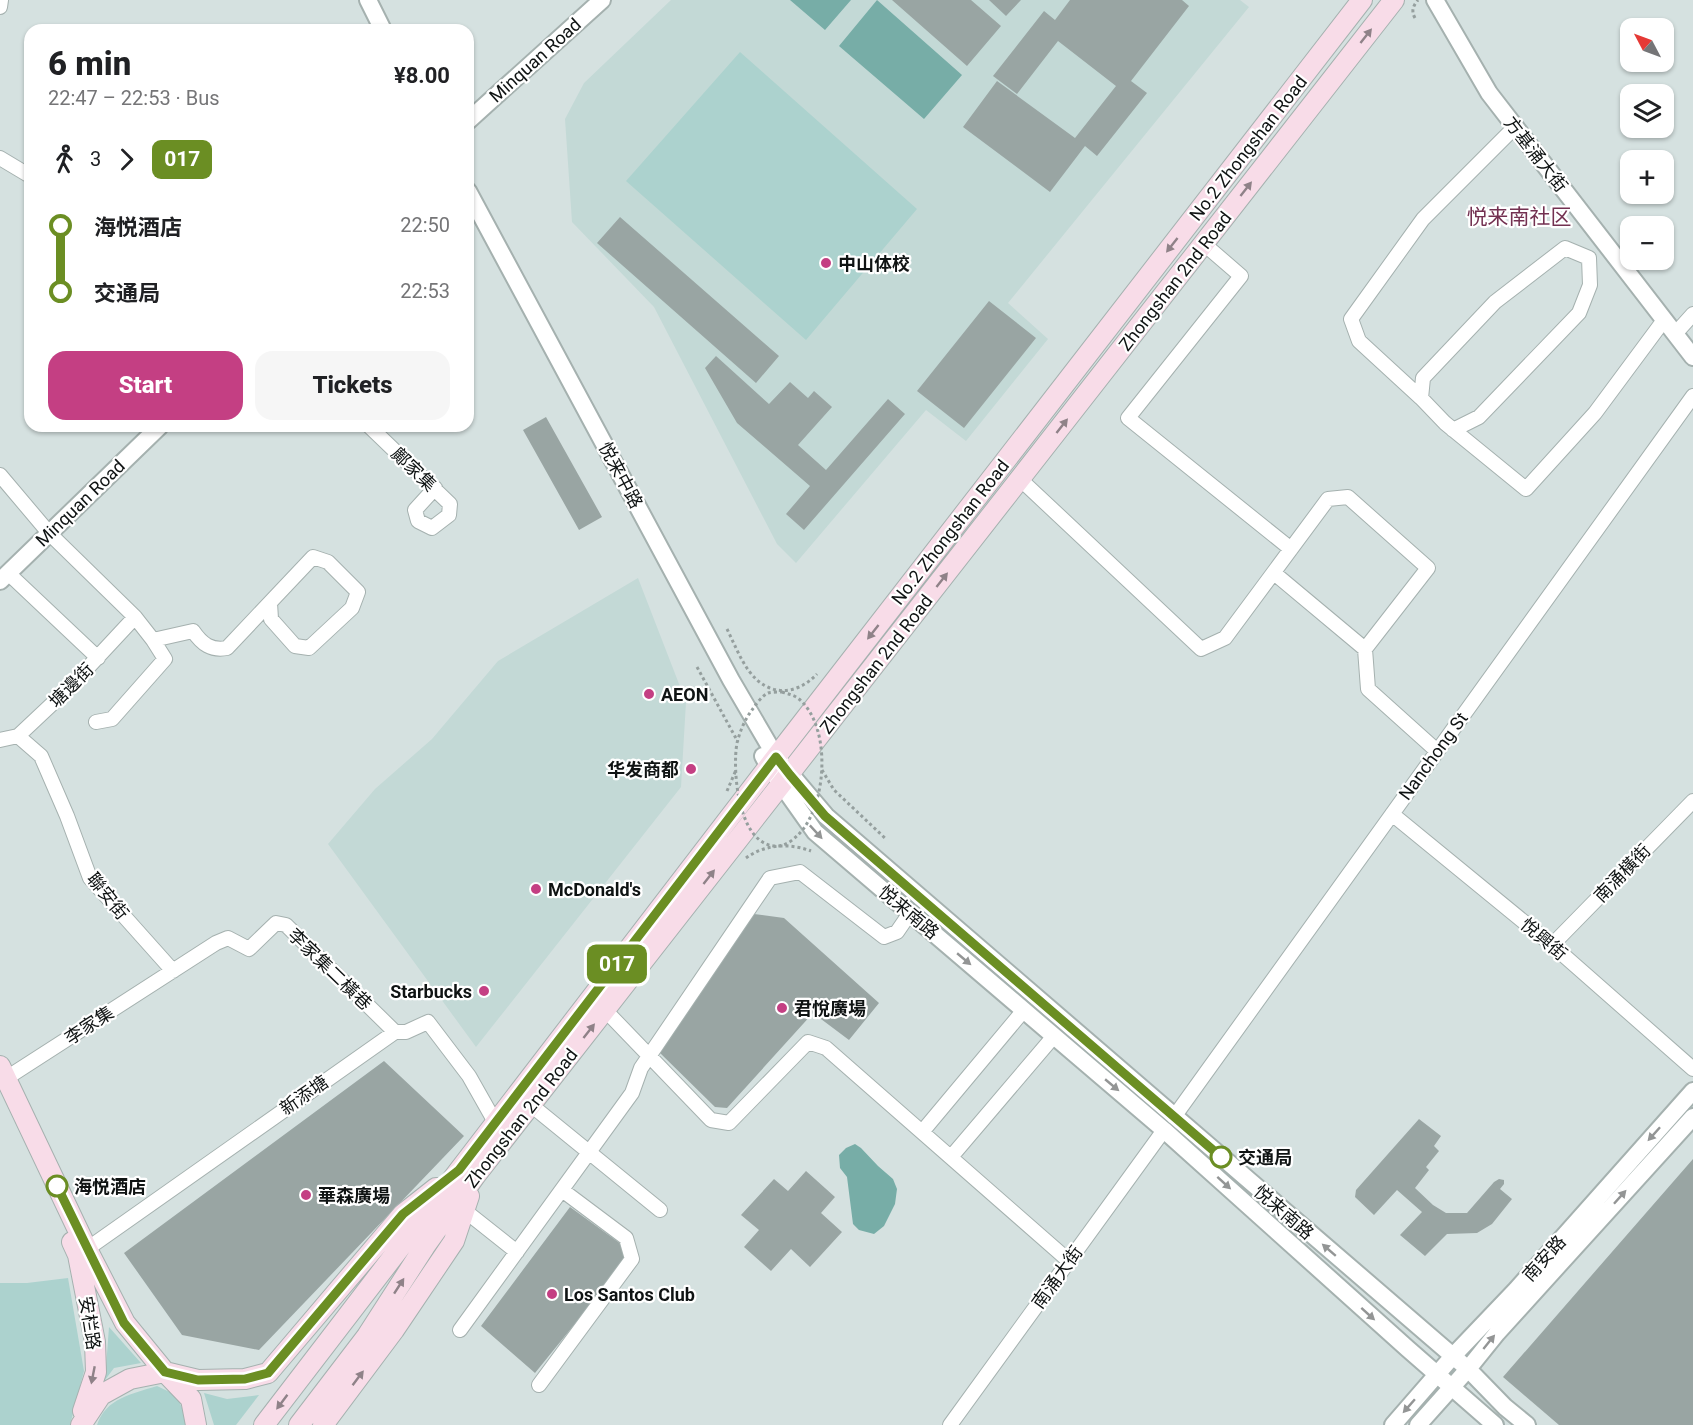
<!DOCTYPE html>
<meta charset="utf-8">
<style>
:root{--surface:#fff;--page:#f6f6f6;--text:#202124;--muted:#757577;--accent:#c43f83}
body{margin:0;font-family:Roboto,"Noto Sans SC",sans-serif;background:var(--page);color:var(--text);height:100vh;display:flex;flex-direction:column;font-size:22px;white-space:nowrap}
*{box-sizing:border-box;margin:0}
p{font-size:20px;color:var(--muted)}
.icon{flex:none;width:33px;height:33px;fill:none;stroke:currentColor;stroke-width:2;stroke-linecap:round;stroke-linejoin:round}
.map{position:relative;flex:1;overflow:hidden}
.sheet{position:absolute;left:24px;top:24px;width:450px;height:408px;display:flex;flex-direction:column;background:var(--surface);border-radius:18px;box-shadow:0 2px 4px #0004}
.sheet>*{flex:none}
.badge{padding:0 12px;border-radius:9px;font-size:21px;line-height:39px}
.needle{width:39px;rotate:311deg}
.controls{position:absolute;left:1620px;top:18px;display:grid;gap:12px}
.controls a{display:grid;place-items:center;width:54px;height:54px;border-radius:12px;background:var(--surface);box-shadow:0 2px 4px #0004;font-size:30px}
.map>.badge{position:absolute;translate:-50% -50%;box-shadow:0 0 0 3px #fff}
.legs{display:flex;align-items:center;gap:9px;height:66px;padding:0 24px;font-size:20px}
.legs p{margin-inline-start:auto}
.summary{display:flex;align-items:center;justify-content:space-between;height:102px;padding:0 24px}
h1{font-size:33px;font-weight:800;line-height:45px}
.cta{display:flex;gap:12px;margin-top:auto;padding:12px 24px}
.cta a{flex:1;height:69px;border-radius:18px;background:var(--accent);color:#fff;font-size:24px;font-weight:800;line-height:69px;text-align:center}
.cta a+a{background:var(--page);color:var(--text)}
ul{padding:0 24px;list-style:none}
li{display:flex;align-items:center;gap:21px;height:66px;font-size:22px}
li i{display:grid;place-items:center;width:9px;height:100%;margin:0 8px;background:currentColor}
li i::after{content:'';width:15px;height:15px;margin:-8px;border:4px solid;border-radius:50%;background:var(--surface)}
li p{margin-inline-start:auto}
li:first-child i{background:linear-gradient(#0000 50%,currentColor 0)}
li:last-child i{background:linear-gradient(currentColor 50%,#0000 0)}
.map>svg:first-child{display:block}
.built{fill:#c3d9d6}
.green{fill:#acd2ce}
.water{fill:#77ada7}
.building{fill:#99a5a3}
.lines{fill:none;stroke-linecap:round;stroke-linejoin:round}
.minor-casing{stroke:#a5b1af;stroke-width:16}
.tertiary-casing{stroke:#a5b1af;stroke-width:20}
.secondary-casing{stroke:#a5b1af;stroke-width:22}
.path{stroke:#959f9e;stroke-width:3;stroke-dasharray:3 3;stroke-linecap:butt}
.minor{stroke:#fff;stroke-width:14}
.tertiary{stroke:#fff;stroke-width:16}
.secondary{stroke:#f8dce8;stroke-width:20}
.path-bridge{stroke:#959f9e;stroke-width:3;stroke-dasharray:3 3;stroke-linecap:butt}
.oneway{fill:#8f8288}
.oneway2{fill:#939595}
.line-1-casing{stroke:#fff;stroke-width:14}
.line-1{stroke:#6b8e23;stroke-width:9}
.poi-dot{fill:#c43f83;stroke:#fff;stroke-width:2}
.stop-1-dot{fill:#fff;stroke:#6b8e23;stroke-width:3}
.labels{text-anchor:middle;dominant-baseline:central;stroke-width:4.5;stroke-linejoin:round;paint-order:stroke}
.street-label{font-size:18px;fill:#0f1313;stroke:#fff}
.poi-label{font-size:18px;font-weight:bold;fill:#0f1313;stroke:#fff;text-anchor:start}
.stop-label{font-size:18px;font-weight:bold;fill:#0f1313;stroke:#fff;text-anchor:start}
.quarter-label{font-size:21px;fill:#733151;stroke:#fff}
</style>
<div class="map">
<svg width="1693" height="1425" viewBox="0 0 1693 1425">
<rect width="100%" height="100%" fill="#d5e1e0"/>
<path class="built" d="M671,0H1240L1249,7L1008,303L1048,339L966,441L926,410L796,563L777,544L654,307L572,222L565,119L584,83Z
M638,578L686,702L681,787L476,1047L328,844L375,789L432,739L498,661Z"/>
<path class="green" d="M740,52L917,209L806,340L626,181Z
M68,1278L84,1371L70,1425H0V1283H27Z
M109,1327L141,1363L114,1368L105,1380Z
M157,1386L176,1395L188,1421L187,1425H97C106,1398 132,1394 157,1386Z
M204,1393L227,1399L259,1395L236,1425H214Z"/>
<path class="water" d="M790,0H851L825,30Z
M877,0L962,75L924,119L839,46Z
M855,1144L861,1148L878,1166L893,1179L897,1189L895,1204L884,1226L874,1234L859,1230L853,1224L847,1177L840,1168L839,1155L846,1148Z"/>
<path class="building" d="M892,0H971L1001,26L967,66Z
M989,0H1021L1006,16Z
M1070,0H1182L1189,6L1131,81L1147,93L1097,156L1085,146L1050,192L963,127L997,81L1075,138L1116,86L1058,41L1017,94L993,76L1044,11L1055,20Z
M620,217L779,356L756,383L597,243Z
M989,301L1036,338L964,428L917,391Z
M716,356L769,404L790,382L808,398L814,391L832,407L798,445L826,470L888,399L905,414L804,530L786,514L810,486L737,423L705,368Z
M546,417L602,517L579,530L523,430Z
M754,914L784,918L879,1003L849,1040L813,1013L727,1108L715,1107L659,1052Z
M384,1061L464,1136L259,1350L182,1335L124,1253Z
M1419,1119L1441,1136L1434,1146L1439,1151L1426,1167L1429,1170L1415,1188L1433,1205L1446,1213H1467L1494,1182L1499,1179L1504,1180V1184L1500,1189L1512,1199L1492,1224L1477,1233L1447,1234L1425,1256L1400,1235L1422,1212L1397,1190L1374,1215L1355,1197L1356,1190Z
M1693,1159V1425H1559L1503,1377Z
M806,1171L835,1197L821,1213L842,1232L810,1267L791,1249L771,1271L744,1247L759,1230L741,1215L774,1179L788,1191Z
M570,1207L621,1244L625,1262L535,1373L481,1326Z"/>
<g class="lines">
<defs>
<path id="minor" d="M0,7L1,0
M1515,127L1423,219L1351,319L1359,341L1421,398L1445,423L1526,489L1595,413L1664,320
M0,158L30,176
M1204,244L1241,276L1128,418L1291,549
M1675,334L1693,314
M1421,398L1423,378L1495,302L1565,248L1589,258L1590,285L1579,313L1479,417L1453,430
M369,426L450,504L449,515L432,528L418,521L415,510L435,488
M0,475L49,533L135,617L153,640L193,631C202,644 211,651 227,648L313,557L328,562L358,592L352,608L309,648L295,646L271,619L270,603
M1020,479L1201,649L1225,638L1328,499L1348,497L1428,568L1365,649
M8,573L98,658
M1274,573L1365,649L1368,689L1437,751
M96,722L112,719L165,659L153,640
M18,736L41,756L67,816L90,878L173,971
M0,740L18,736L68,689L135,617
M1392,814L1552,945L1693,1069
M1552,945L1693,801
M605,1010L711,1120L729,1123L808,1042L826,1048L1069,1261
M5,1079L216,943L228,938L249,949L276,923L286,925L395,1032
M531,1105L660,1210
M1174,1117L1693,396
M922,1132L1024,1010
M951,1157L1054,1036
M464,1210L517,1252
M87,1249L395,1032H406L428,1022L469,1076L495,1122
M460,1330L632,1093L641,1068L770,878L800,872L884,937L897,932L910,913
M539,1385L632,1259L626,1238L562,1190
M950,1425L1164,1130"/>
<path id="tertiary" d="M368,0L383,30
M1435,0L1489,93L1693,357
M468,121L602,0
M468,191L731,680L776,757L826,816L1468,1369L1505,1407L1527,1425
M0,581L160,426
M763,756L769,767L815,832L1164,1130L1408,1349L1495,1425
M1393,1425L1453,1356L1516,1290L1693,1091
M1418,1425L1468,1369L1497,1333L1693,1117"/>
<path id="secondary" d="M0,1066L87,1249L125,1323L165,1372L191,1399L196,1425
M72,1242L78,1255L95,1342L96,1372L83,1411
M81,1425L101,1395L130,1379L165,1372L198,1380L245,1379L268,1373L403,1214L436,1188
M264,1425L776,757L1362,0
M299,1425L367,1336L425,1246L475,1176L1394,0
M323,1425L394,1330L454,1241L469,1196"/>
</defs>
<use href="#minor" class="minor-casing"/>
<use href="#tertiary" class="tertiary-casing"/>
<use href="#secondary" class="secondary-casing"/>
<path class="path" d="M1415,18C1411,11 1413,6 1418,0
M727,629C734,643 740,659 749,671C768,697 796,696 817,674
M697,667L738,742
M822,770L834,790L886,839
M727,791L736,770
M746,858C765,844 790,843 811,851"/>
<use href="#minor" class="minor"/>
<use href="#tertiary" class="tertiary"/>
<use href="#secondary" class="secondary"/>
<path class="path-bridge" d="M782,692C788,694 794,695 799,699C832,727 827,805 799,834C794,839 787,845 779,846C738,849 732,770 737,743C740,731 745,719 752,710C756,704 762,696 768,693C772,692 778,692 782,692Z"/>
</g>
<defs><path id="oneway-solid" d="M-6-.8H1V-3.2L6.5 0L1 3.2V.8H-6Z" transform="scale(1.5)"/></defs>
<g class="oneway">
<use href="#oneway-solid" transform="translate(1366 36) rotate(-52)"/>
<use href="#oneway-solid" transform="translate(1246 189) rotate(-52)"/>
<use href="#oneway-solid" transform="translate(1172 245) rotate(128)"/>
<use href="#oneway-solid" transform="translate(1062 426) rotate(-52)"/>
<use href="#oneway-solid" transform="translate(942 580) rotate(-52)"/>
<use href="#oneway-solid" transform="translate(873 632) rotate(128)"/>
<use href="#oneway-solid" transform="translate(709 877) rotate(-52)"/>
<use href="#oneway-solid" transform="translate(589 1031) rotate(-52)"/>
<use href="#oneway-solid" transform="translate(399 1286) rotate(-57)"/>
<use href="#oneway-solid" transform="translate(93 1375) rotate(101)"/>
<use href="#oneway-solid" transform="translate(358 1378) rotate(-53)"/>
<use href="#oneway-solid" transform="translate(282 1402) rotate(127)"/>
</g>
<g class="oneway2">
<use href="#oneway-solid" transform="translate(816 832) rotate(47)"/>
<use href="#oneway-solid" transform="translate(964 959) rotate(40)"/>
<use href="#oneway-solid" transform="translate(1112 1085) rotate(40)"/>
<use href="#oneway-solid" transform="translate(1654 1134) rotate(132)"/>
<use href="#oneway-solid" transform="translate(1224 1183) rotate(42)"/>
<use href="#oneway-solid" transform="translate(1620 1197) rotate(-48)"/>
<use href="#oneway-solid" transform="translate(1329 1250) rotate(-139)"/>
<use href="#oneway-solid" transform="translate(1368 1314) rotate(42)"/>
<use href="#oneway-solid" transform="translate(1489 1342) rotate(-51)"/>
<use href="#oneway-solid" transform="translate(1409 1406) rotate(131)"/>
</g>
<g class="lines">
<defs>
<path id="line-1" d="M57,1186L124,1323L165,1372L198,1380L245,1379L268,1373L403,1214L459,1170L776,757L790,775L825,816L1221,1157"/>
</defs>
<use href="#line-1" class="line-1-casing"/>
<use href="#line-1" class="line-1"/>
</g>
<g class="poi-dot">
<circle cx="826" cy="263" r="6"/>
<circle cx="649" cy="694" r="6"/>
<circle cx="691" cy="769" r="6"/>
<circle cx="536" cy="889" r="6"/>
<circle cx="484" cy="991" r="6"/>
<circle cx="782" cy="1008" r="6"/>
<circle cx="306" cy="1195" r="6"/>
<circle cx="552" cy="1294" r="6"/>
</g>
<g class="stop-1-dot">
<circle cx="1221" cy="1157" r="10"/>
<circle cx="57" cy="1186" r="10"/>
</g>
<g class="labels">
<g class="street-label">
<text transform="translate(535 60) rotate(-42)">Minquan Road</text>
<text transform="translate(1248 148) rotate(-52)">No.2 Zhongshan Road</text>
<text transform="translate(1536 154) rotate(52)">方基涌大街</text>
<text transform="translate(1175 281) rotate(-52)">Zhongshan 2nd Road</text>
<text transform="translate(414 469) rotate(44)">鄺家集</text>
<text transform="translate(621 475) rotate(62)">悦来中路</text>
<text transform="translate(80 503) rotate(-44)">Minquan Road</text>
<text transform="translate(950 532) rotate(-52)">No.2 Zhongshan Road</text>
<text transform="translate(876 664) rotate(-52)">Zhongshan 2nd Road</text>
<text transform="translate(71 685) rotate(-45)">塘邊街</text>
<text transform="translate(1433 756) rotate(-54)">Nanchong St</text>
<text transform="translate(1622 873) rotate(-46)">南涌橫街</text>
<text transform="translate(108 896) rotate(51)">聯安街</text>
<text transform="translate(909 912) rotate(40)">悦来南路</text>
<text transform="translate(1544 939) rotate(40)">悅興街</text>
<text transform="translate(330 969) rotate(44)">李家集二橫巷</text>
<text transform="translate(89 1025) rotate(-33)">李家集</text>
<text transform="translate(304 1095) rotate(-35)">新添塘</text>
<text transform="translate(521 1118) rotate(-52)">Zhongshan 2nd Road</text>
<text transform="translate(1284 1212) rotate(41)">悦来南路</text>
<text transform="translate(1544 1258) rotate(-48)">南安路</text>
<text transform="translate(1057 1277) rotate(-54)">南涌大街</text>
<text transform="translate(90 1323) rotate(81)">安栏路</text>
</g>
<g class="poi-label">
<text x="838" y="263">中山体校</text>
<text x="661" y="694">AEON</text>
<text x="679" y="769" text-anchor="end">华发商都</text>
<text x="548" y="889">McDonald's</text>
<text x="472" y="991" text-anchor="end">Starbucks</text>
<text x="794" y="1008">君悅廣場</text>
<text x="318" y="1195">華森廣場</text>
<text x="564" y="1294">Los Santos Club</text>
</g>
<g class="stop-label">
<text x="1238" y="1157">交通局</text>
<text x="74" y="1186">海悦酒店</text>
</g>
<g class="quarter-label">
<text x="1519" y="217">悦来南社区</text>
</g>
</g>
</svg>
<div class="controls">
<a><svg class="needle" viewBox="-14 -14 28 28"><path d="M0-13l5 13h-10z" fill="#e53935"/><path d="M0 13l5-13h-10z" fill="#757577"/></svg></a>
<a><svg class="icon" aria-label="layers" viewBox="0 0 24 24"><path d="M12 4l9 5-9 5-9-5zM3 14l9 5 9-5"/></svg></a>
<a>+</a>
<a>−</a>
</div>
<b class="badge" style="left:617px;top:964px;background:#6b8e23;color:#fff">017</b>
<section class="sheet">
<div class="summary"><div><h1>6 min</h1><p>22:47 – 22:53 · Bus</p></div><b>¥8.00</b></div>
<div class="legs"><svg class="icon" aria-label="walk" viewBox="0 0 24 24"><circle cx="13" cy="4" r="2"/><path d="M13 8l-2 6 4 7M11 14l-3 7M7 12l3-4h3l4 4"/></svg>3<svg class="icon" aria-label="forward" viewBox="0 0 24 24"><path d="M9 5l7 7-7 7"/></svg><b class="badge" style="background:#6b8e23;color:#fff">017</b></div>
<ul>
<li><i style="color:#6b8e23"></i><b>海悦酒店</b><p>22:50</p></li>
<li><i style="color:#6b8e23"></i><b>交通局</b><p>22:53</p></li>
</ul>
<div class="cta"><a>Start</a><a>Tickets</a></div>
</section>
</div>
